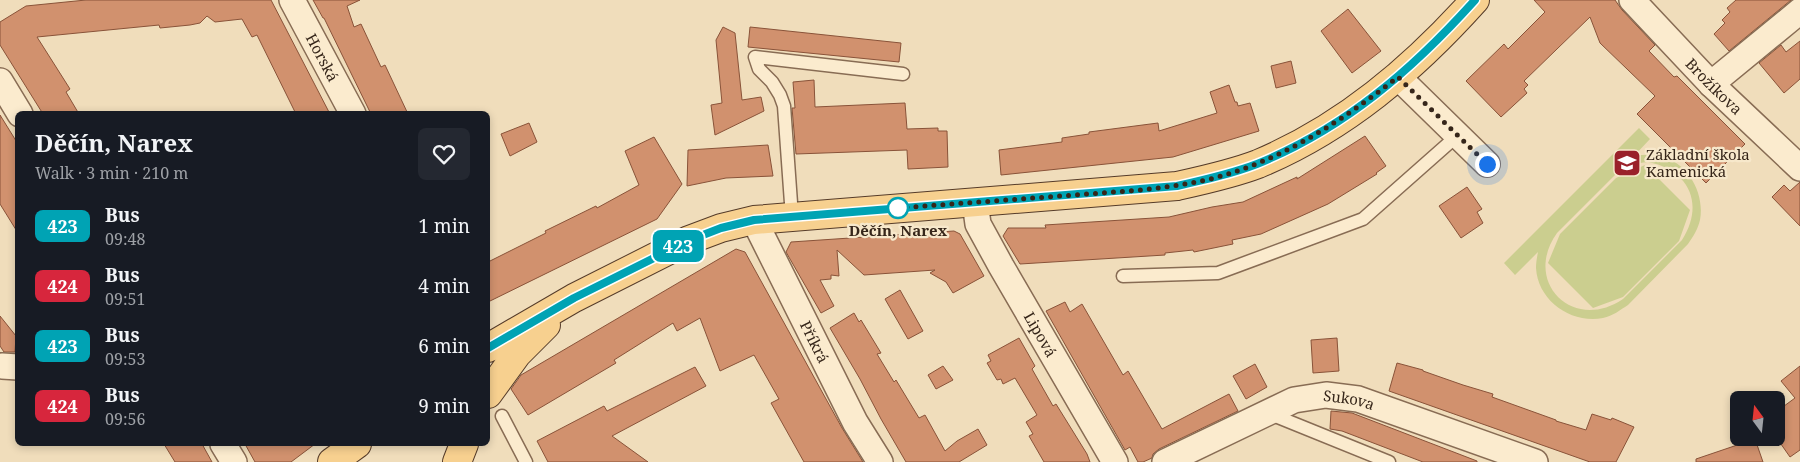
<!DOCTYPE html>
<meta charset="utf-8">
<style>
:root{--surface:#171b24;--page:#242831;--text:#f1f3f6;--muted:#9ea1a6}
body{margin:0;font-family:"Noto Serif",serif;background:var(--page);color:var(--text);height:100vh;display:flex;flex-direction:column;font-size:19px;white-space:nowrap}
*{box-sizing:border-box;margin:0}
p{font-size:16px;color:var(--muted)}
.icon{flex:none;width:28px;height:28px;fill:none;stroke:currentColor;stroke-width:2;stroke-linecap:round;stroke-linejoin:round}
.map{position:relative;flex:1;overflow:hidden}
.details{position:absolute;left:15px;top:111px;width:475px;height:335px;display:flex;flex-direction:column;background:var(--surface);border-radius:8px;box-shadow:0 2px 8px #0003}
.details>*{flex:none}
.badge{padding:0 10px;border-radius:8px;font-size:18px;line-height:32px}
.needle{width:32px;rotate:345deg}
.fabs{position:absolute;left:1730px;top:391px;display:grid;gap:10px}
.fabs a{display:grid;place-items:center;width:55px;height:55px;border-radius:8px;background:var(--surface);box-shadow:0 2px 8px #0003;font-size:25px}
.you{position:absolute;width:25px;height:25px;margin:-12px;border:4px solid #fff;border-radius:50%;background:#1a73e8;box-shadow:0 0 0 8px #1a73e833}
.map>.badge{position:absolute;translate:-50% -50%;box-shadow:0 0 0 2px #fff}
.round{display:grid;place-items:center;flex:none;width:52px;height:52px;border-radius:8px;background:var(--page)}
.headline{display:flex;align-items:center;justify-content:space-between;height:85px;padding:0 20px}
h1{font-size:24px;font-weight:700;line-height:38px}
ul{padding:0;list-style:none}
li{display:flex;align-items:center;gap:15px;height:60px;padding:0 20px}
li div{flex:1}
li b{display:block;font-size:19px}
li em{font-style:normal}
li .badge{min-width:55px;font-weight:700;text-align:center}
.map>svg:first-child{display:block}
.green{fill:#cbce8f;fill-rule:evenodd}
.building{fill:#d1916e;stroke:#895339}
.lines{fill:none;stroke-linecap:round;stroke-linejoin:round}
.service-casing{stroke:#886c54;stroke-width:15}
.minor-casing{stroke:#886c54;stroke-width:28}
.primary-casing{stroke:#553b29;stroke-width:30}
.service{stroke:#fbebce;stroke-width:12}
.minor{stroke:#fbebce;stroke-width:25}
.primary{stroke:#f7d08f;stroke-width:28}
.line-casing{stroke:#fff;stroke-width:11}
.line{stroke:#00a3b4;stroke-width:8}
.walk{stroke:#36261a;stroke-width:5;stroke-dasharray:0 9}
.stop-dot{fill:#fff;stroke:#00a3b4;stroke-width:2.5}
.labels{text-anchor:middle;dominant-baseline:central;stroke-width:4.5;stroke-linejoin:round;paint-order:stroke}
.street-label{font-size:15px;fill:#36261a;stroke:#f7e8cb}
.poi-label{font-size:15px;fill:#36261a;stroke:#f7e8cb;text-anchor:start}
.stop-label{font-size:15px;font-weight:bold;fill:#36261a;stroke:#f7e8cb}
</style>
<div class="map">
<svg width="1800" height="462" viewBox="0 0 1800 462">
<rect width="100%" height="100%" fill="#f0ddbb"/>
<path class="green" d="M1639,128L1650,139L1634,156C1643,155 1652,154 1661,156C1688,163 1705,193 1700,220C1698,229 1693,237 1688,244L1628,305C1620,310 1613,316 1603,318C1571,324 1538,301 1536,268C1536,263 1537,257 1538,252L1515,275L1504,263ZM1648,162C1689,170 1705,204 1682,240L1623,299C1573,333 1522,282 1557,233L1616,174C1626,167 1635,163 1648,162Z
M1645,165L1690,210L1679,241L1623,297L1593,308L1548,263L1560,234L1616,178Z"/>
<path class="building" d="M86,0H271L330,114H296L257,35L252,37L242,19L215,22L207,16L200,23L190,25L160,28L159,25L37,37L70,89L66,92L79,114H43L0,45V22L26,6Z
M313,0H360L347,6L354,27L361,24L381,67L385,65L408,114H371L324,18H323Z
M1534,0H1615L1622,10L1655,45L1649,51L1674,77L1677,76L1745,144L1706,183L1637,114L1655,96L1600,43L1590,17L1524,81L1528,85L1524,89L1527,93L1501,117L1466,81L1504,44L1508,49L1545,12Z
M1736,0H1791L1729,51L1714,34L1725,23L1722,20L1730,12L1727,8Z
M1348,9L1381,51L1352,73L1321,31Z
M723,27L735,33L742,100L761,97L764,111L715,135L711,105L722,103L716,40Z
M750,27L901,43L899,62L748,47Z
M1800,41V79L1784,93L1759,63L1781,45L1786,52Z
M1291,61L1296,83L1276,88L1271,66Z
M814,80L815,107L905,103L907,129L938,128V131H947L948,167L908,169L907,150L796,154L792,108H795L793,82Z
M1229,85L1235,102H1237L1238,106L1250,103L1259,131L1173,157L1001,175L999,150L1062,142V138L1089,134V132L1158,123L1159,131L1217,113L1210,92Z
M0,115L18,144V233L0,204Z
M529,123L537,142L510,156L501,134Z
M1365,136L1386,166L1376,173L1377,174L1328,204L1261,234L1232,240L1233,244L1194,252L1193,250L1165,253V255L1020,264L1003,236L1008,228H1046L1045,225L1169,217L1212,207L1243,202L1297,177V179Z
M654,137L682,184L657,219L488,302V262L546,233L545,231L596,206L597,208L639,185L625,151Z
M768,145L773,176L726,178L687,186L688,150Z
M1800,182V226L1772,197L1784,185L1790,191Z
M1467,187L1482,209L1477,212L1483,223L1461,238L1439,206Z
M954,231L960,234L984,276L953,293L946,282L930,273L935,270L864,275L837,250L839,276L831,275V279L820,280L834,306L821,313L786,252L791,242Z
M736,249L745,252L842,428L863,462H804L771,403L779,399L754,355L720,371L700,318L677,331L673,323L614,360L616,363L528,415L511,389L521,375Z
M900,290L923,331L908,339L885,299Z
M1065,302L1070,312L1082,304L1123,375L1128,371L1162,429L1229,394L1238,411L1159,449L1153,454L1152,458L1143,462H1138L1130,447L1125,450L1046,311Z
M854,313L859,322L861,320L881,353L877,354L894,382L896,380L902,390L919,418L925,415L945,451L957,441L978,429L987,445L959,462H906L881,419L860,379L830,328Z
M0,316L16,336L15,352H4L0,346Z
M1019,338L1035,366L1032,369L1053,406L1056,404L1087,454L1090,462H1044L1029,436L1033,434L1026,422L1037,415L1015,378L1003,384L1001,379L997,380L987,363L991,361L988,355Z
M1337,338L1339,371L1313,373L1311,340Z
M1397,363L1423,370V371L1463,385L1493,394L1492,397L1556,420V421L1586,430L1592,414L1611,420L1612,418L1634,427L1616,462H1590L1389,391Z
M1255,364L1267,387L1246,399L1233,376Z
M943,366L953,380L936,389L928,375Z
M1800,366V450L1790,457L1776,437V412L1795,398L1781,381Z
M695,367L706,386L612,436L648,462H548L537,441L604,406L607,411Z
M1331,411L1352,413L1477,461V462H1423L1342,431L1330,429Z
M1755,439L1763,462H1696V459Z
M164,444H202L212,462H175Z
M245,444H315L291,462H255Z"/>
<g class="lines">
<defs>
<path id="service" d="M792,217L784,106L780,95L772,82L759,69L755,57L903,74
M1123,276L1218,273L1363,219L1458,135
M1268,413L1389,462
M502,416L526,462"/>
<g id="minor">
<path id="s1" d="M292,0L353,114"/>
<path id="s2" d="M1632,0L1711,84L1800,168"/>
<path d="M1398,77L1487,164"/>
<path d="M0,81L20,114"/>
<path d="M1711,84L1800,11"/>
<path id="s3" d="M975,202L978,224L1001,266L1115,462"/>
<path id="s4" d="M754,220L855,422L880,462"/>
<path d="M2,366L18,367"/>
<path d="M223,444L234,462"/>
<path id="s5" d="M1165,462L1294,400L1326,395L1358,399L1535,462"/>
</g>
<path id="primary" d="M488,348L574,298L689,240L721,228L754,220L1177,186C1204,180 1232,174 1258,164C1344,128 1413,69 1475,0
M488,394L517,354L546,325
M332,462L357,444
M457,462L464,444"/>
</defs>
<use href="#service" class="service-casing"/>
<use href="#minor" class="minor-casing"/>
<use href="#primary" class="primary-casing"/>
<use href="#service" class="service"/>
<use href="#minor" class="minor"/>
<use href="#primary" class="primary"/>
</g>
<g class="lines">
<defs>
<path id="line" d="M488,348L574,298L690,240L721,228L754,220L1177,186C1204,180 1231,174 1257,164C1345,128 1412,70 1475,0"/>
</defs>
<use href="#line" class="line-casing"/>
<use href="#line" class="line"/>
<path class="walk" d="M898,208L1142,190C1166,187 1190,184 1214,178C1283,160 1343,120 1398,77L1487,164"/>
</g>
<defs>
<symbol id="school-square" viewBox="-11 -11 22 22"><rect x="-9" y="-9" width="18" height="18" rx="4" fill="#9a212a" stroke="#f7e8cb"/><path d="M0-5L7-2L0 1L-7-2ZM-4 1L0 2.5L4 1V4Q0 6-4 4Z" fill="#fff"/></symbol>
</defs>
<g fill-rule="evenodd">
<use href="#school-square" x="1611" y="147" width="32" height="32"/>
</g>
<circle class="stop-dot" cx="898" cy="208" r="10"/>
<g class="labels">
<g class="street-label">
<text stroke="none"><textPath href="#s1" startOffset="65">Horská</textPath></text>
<text stroke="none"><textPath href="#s2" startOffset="119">Brožíkova</textPath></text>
<text stroke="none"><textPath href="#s3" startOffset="149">Lipová</textPath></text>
<text stroke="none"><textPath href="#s4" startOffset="136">Příkrá</textPath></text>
<text stroke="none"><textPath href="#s5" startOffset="199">Sukova</textPath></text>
</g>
<g class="poi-label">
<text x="1646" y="154">Základní škola<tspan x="1646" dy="17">Kamenická</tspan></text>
</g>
<g class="stop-label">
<text x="898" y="230">Děčín, Narex</text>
</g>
</g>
</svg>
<div class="fabs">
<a><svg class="needle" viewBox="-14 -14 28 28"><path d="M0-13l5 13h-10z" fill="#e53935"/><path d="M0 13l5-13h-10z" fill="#9ea1a6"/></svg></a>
</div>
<div class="you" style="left:1487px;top:164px"></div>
<b class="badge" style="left:678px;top:246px;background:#00a3b4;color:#fff">423</b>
<section class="details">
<div class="headline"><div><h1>Děčín, Narex</h1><p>Walk · 3 min · 210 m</p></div><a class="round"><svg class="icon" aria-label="heart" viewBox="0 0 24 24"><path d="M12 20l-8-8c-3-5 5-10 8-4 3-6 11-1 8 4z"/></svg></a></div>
<ul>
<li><span class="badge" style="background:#00a3b4;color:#fff">423</span><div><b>Bus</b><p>09:48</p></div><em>1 min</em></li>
<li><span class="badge" style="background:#d7263d;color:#fff">424</span><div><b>Bus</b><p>09:51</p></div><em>4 min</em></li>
<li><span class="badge" style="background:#00a3b4;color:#fff">423</span><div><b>Bus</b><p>09:53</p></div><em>6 min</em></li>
<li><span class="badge" style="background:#d7263d;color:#fff">424</span><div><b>Bus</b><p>09:56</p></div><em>9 min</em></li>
</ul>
</section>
</div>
